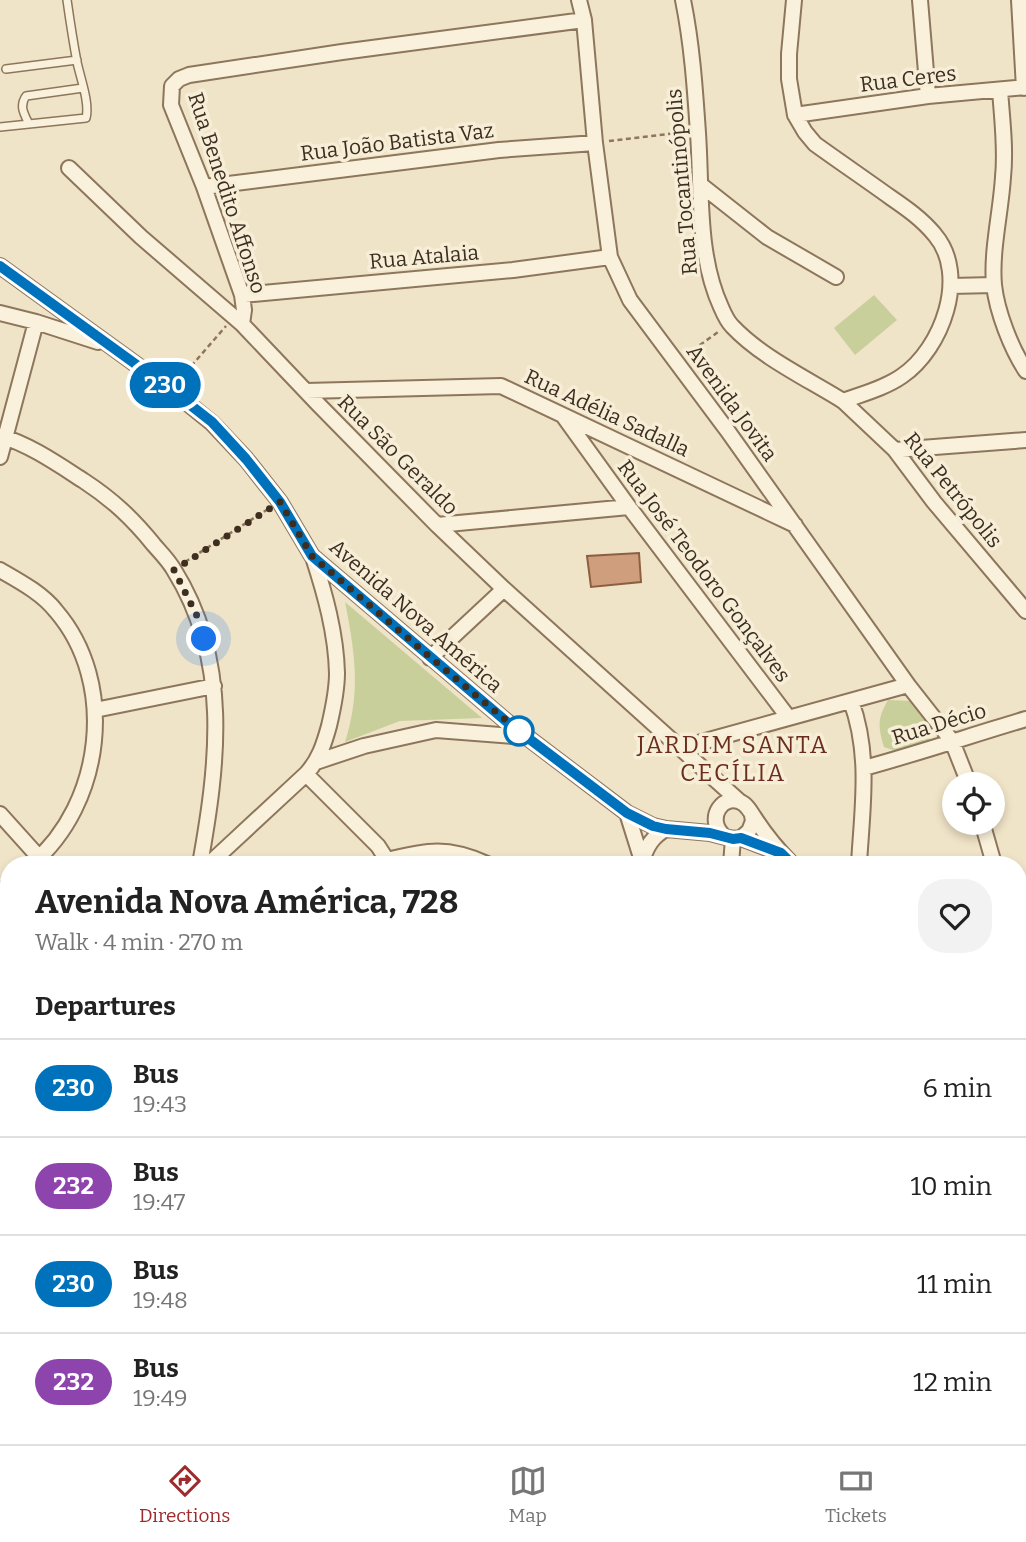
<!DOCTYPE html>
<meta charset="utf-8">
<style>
:root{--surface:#fff;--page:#f2f2f2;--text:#222;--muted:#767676;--line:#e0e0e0;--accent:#9e2a2b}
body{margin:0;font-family:Bitter,serif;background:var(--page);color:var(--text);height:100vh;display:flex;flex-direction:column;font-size:26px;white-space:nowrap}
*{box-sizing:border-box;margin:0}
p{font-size:23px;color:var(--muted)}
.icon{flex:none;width:38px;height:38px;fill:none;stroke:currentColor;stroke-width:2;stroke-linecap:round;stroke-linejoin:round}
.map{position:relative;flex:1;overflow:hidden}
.side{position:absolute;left:0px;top:856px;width:1027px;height:590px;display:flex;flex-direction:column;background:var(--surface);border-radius:28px 28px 0 0;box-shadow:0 4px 10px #0003}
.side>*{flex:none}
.badge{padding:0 14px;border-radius:23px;font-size:24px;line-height:46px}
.controls{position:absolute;left:942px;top:772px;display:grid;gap:14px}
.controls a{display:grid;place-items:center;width:63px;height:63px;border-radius:50%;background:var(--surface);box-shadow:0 4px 10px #0003;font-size:35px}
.you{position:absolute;width:35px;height:35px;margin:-18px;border:5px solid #fff;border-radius:50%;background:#1a73e8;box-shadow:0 0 0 10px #1a73e833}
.map>.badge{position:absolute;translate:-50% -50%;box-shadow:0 0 0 4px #fff}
h2{padding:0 35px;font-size:26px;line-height:63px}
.round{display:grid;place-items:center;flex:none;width:74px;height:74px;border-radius:28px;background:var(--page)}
.head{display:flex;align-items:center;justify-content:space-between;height:119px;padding:0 35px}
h1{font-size:33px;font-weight:700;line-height:52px}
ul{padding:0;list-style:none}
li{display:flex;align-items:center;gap:21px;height:98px;padding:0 35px;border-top:2px solid var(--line)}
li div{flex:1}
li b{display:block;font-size:26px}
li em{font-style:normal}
li .badge{min-width:77px;font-weight:700;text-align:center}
.menu{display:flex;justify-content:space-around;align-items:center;height:98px;border-top:2px solid var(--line);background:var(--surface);font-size:19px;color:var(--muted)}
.menu a{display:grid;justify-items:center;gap:4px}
.menu .active{color:var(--accent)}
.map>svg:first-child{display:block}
.green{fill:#c9cf9b}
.building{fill:#cf9f7d;stroke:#8d5f41;stroke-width:2}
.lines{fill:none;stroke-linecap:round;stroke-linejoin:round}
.service-casing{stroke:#8d765c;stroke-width:10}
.minor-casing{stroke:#8d765c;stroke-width:18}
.path{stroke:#8d765c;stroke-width:2.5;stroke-dasharray:5 3.5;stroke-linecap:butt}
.service{stroke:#faf1dc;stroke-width:7}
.minor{stroke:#faf1dc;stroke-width:14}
.line-casing{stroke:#fff;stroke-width:16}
.line{stroke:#0072bc;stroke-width:10}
.walk{stroke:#3d2e20;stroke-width:7;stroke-dasharray:0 12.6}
.stop-dot{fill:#fff;stroke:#0072bc;stroke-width:3.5}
.labels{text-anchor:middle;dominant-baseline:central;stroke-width:7;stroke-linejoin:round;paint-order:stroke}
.street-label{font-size:21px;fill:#3d2e20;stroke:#f7eed8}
.quarter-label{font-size:24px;letter-spacing:2px;fill:#6b2e1e;stroke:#f7eed8}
</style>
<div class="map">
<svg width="1026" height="1444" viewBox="0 0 1026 1444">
<rect width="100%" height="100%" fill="#f0e4c8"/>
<path class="green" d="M874,295L897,320L855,355L834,328Z
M345,602L482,718L400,721L345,742C361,692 355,653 345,602Z
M888,700L914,701L932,724L929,742L898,752L884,747C878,727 877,719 888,700Z"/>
<path class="building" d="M639,553L641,582L591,587L587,556Z"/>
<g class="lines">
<defs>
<path id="service" d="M67,0C70,21 73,41 77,62C80,77 90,103 86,118L29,124C24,114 19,106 26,96L83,88
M6,69L77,60
M0,127L29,124"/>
<path id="minor" d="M579,0L584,20L595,143L610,257L630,300L727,430L908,685L952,741L969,784
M683,0C692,44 695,89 698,133C702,191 697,255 721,307C724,314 727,321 732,326C761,357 806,378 843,401C862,394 885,388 902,376C942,349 969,275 935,235C922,219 906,208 890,197C865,179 840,162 815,144L805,132L795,115L789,79V54L794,0
M920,0L928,96
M1019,0L1024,88
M1000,90C1002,119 1006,148 1003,177C1001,211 991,251 994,285C997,312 1011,348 1026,371
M795,115L928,96L1026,87
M69,168L141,237L242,324L318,404L437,525L504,589L739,801
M701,185L767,237L836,277
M204,187L499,150L595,143
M0,266L170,389L212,423L246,459L280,502L312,556L507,722L627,813L653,826L666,829L710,833L733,839L741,838L749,831L753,821L752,815
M951,286L994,285
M242,295L513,270L610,257
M0,313L36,322L98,342
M242,324L244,310L242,295L204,187L171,105L172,86L179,79L189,75L342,52L584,20
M306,391L501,386L795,525
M843,401L895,450L934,502L1026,611
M564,417L629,507L788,717
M0,436C29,444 59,465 84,481C113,500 133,519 154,545C161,553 169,561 174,570C231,661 218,764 200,864
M895,450L1026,440
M0,457L36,322
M437,525L629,507
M0,570C19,581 42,593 56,611C118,683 103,804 32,864
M430,658L504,589
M851,701C871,755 862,809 859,864
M95,710L214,686
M680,748L908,685
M316,762L364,746L436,730L526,737
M864,768C919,753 972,735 1026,719
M306,774L378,846L387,860
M627,813L643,864
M0,814L45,864
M982,822L994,864
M724,836C704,819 724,790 744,804C749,808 751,813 754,817C765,834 778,850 792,864
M741,838L780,853
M642,861C647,846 652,837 666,829
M209,864L306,774C319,760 324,744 329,726C333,709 337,690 337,673C336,633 325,594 313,557
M386,864L387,860C427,850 448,846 487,864
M731,864L733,839
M0,893L9,885
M1018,939L1026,943
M1018,1034L1020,1035L1026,1030
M0,1063L9,1055
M1018,1110L1026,1118
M0,1232L9,1224
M1018,1399H1026
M0,1400L9,1392
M90,1444L91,1437
M219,1444L220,1437
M340,1444L341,1437
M483,1444L484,1437
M609,1444L610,1437
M705,1444V1437
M828,1444L829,1437
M974,1444V1437"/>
</defs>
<use href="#service" class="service-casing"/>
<use href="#minor" class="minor-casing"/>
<path class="path" d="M609,141L686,132
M686,355L718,332
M180,379L226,326
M185,562L268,509
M0,1126L9,1136"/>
<use href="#service" class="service"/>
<use href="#minor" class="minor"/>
</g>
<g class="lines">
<defs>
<path id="line" d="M0,266L170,389L212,422L246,459L280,502L312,556L507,722L627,813L653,826L666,829L710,833L733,839L741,838L781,853L792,864"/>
</defs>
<use href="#line" class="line-casing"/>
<use href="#line" class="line"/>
<path class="walk" d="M204,639L200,622L174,570L280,502L312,556L430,657L520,732L519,731"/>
</g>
<circle class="stop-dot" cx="519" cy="731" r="14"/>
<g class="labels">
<g class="street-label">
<text transform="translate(908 79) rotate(-7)">Rua Ceres</text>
<text transform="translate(397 142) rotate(-7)">Rua João Batista Vaz</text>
<text transform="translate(682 182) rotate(-95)">Rua Tocantinópolis</text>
<text transform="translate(227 193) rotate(72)">Rua Benedito Affonso</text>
<text transform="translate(424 257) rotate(-5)">Rua Atalaia</text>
<text transform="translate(732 403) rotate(54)">Avenida Jovita</text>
<text transform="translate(607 413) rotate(25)">Rua Adélia Sadalla</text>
<text transform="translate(398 455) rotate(45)">Rua São Geraldo</text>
<text transform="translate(953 490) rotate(51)">Rua Petrópolis</text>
<text transform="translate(704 571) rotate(53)">Rua José Teodoro Gonçalves</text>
<text transform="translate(416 616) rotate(41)">Avenida Nova América</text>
<text transform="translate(939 724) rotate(-17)">Rua Décio</text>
</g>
<g class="quarter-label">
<text x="733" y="745">JARDIM SANTA<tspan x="733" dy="28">CECÍLIA</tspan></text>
</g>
</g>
</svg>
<div class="controls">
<a><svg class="icon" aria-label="locate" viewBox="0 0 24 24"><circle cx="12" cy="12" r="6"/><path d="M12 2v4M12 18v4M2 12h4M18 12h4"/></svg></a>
</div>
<div class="you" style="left:204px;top:639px"></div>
<b class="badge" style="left:165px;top:385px;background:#0072bc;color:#fff">230</b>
<section class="side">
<div class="head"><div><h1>Avenida Nova América, 728</h1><p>Walk · 4 min · 270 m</p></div><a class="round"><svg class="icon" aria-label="heart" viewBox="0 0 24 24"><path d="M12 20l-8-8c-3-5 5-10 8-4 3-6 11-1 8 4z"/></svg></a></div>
<h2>Departures</h2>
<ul>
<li><span class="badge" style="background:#0072bc;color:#fff">230</span><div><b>Bus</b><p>19:43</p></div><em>6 min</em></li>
<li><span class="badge" style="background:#8e44ad;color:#fff">232</span><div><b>Bus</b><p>19:47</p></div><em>10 min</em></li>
<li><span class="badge" style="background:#0072bc;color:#fff">230</span><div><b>Bus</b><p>19:48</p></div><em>11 min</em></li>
<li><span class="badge" style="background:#8e44ad;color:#fff">232</span><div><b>Bus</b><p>19:49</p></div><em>12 min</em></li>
</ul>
</section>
</div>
<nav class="menu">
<a class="active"><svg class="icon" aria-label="directions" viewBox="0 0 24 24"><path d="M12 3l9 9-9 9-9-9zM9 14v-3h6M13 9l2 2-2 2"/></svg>Directions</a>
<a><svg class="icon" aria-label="map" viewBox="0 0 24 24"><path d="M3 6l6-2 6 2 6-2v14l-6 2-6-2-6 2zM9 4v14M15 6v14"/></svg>Map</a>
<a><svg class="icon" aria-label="tickets" viewBox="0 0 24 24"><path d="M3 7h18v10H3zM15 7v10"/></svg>Tickets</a>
</nav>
